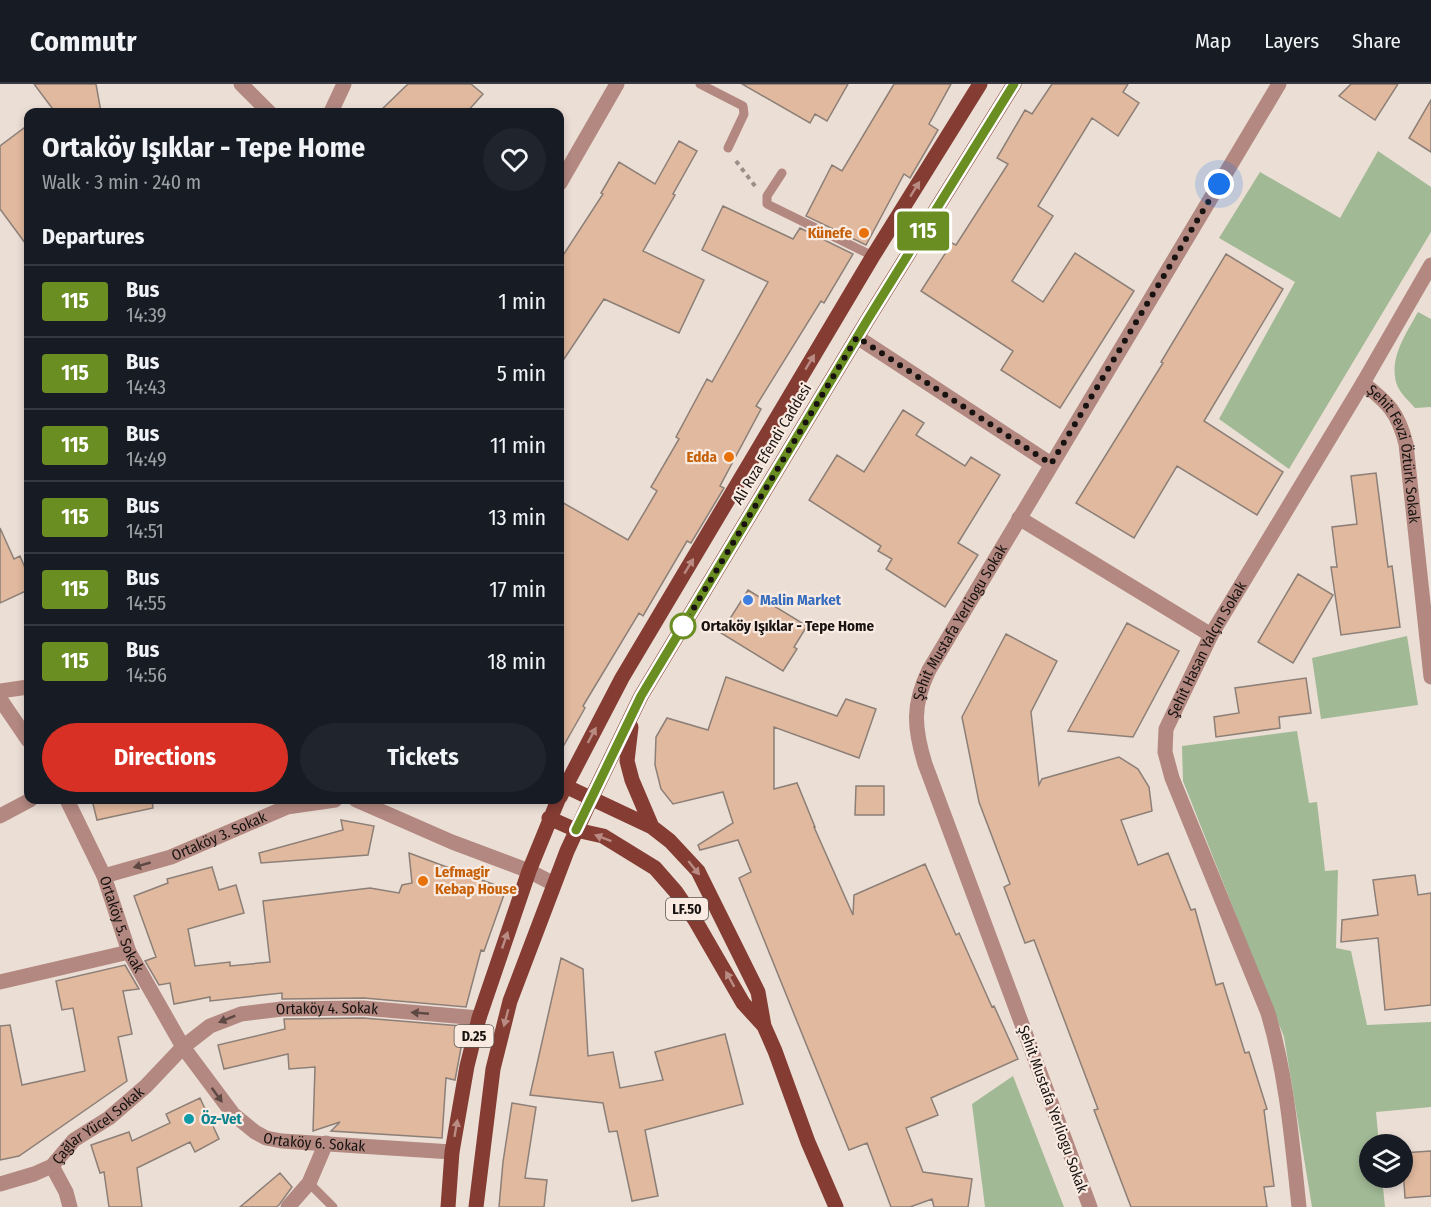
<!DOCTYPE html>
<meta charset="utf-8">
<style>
:root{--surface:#171b24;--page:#20242c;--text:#f1f3f6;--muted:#9ea1a6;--line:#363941;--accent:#d93025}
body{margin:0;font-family:"Fira Sans Condensed",sans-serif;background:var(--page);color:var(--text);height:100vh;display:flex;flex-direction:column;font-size:22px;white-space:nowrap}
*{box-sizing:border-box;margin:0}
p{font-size:20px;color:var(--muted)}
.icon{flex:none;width:33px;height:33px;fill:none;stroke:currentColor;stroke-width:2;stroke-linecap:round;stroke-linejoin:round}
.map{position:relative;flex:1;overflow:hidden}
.drawer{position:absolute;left:24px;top:24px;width:540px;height:696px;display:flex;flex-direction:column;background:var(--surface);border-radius:12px;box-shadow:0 3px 9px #0003}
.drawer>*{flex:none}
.badge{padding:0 12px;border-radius:4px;font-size:21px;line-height:39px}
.tools{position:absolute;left:1359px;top:1050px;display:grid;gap:12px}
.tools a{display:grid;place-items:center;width:54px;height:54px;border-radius:50%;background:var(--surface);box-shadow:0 3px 9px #0003;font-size:30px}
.you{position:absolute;width:30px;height:30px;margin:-15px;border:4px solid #fff;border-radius:50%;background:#1a73e8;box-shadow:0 0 0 9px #1a73e833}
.map>.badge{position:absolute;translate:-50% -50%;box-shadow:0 0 0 3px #fff}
h2{padding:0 18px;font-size:22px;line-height:54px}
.round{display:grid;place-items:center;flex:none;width:63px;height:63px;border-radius:32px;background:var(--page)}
.head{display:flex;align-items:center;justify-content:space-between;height:102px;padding:0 18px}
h1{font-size:28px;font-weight:700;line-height:45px}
.cta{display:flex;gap:12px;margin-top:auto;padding:12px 18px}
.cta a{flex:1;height:69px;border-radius:36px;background:var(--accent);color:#fff;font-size:24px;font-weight:700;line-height:69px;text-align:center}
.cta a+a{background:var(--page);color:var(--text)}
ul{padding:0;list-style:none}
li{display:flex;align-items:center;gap:18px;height:72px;padding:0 18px;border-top:2px solid var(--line)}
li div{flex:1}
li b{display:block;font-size:22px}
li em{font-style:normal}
li .badge{min-width:66px;font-weight:700;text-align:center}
header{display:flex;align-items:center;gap:36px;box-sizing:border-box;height:84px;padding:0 30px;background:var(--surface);border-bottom:2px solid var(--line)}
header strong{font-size:28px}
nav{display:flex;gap:33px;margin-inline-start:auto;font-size:21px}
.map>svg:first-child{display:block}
.grass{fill:#a1b995}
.building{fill:#e1b99e;stroke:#8c7f77;stroke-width:1.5}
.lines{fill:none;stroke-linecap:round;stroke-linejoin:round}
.path{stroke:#998f89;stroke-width:4;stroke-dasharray:4.5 4.5;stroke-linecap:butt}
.service{stroke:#b28881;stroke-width:9}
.minor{stroke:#b28881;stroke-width:15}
.primary{stroke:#843c33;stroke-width:15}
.oneway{fill:#b98b82}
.oneway2{fill:#5d4843}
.line-casing{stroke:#fff;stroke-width:14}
.line{stroke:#6b8e23;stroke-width:9}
.walk{stroke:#181310;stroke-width:6;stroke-dasharray:0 10.8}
.food-dot{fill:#e8710a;stroke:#f9ebe2;stroke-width:2}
.shop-dot{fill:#3f7fe0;stroke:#f9ebe2;stroke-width:2}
.stop-dot{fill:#fff;stroke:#6b8e23;stroke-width:3}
.culture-dot{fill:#0f9aa8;stroke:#f9ebe2;stroke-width:2}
.labels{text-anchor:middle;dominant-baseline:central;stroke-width:4.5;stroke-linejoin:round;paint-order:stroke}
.shield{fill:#f9ebe2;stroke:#5c544f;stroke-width:1.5}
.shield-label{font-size:14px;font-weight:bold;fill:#181310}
.food-label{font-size:15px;font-weight:bold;fill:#c56008;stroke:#f9ebe2;text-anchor:end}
.street-label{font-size:15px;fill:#181310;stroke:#f9ebe2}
.shop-label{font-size:15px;font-weight:bold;fill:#366cbe;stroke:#f9ebe2;text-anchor:start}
.stop-label{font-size:15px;font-weight:bold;fill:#181310;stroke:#f9ebe2;text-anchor:start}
.culture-label{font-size:15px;font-weight:bold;fill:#0d838f;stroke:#f9ebe2;text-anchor:start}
</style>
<header>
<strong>Commutr</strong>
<nav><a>Map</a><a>Layers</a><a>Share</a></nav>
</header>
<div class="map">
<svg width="1431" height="1123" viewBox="0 0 1431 1123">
<rect width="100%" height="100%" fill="#ebded5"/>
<path class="grass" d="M1378,67L1431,103V148L1289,385L1219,335L1295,198L1219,154L1260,88L1340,134Z
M1418,228L1431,235V323L1415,324C1409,317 1400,309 1397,301C1388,275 1406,250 1418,228Z
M1407,552L1418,621L1321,635L1312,574Z
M1297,647L1309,719L1317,718L1325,787L1338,786L1336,864L1351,867L1367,941L1431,938V1023L1376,1028L1379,1060H1370V1094H1382L1385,1123H1312L1284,953L1183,697L1182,662Z
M1013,992L1064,1123H985L972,1020Z"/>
<path class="building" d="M34,0H96L101,28H55Z
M408,0H471L483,10L467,28H379Z
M742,0H848L827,37L815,30L810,39Z
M894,0H951L929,40L938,46L910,94L904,90L866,161L806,132L832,81L842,87Z
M1052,0H1128L1123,8L1139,19L1118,52L1092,34L1038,122L1053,132L1012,197L1043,218L1075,169L1134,207L1060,324L1001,286L1013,267L921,207L952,159L956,161L1008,80L997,74L1025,26L1032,30Z
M1351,0H1398L1375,36L1339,12Z
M1431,16V68L1409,54Z
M28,41V163L0,125V62Z
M679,57L697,67L673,110L675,111L643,167L704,196L679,249L604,215L560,281V176L603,110L601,109L619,78L655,100Z
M723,122L793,155L800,144L853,170L824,219L821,217L756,322L761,325L720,402L724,404L691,459L687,457L643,532L639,529L583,622L585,624L560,668V417L628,456L657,407L651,403L679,355L676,353L707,295L712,298L768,198L702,166Z
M1226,170L1283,205L1204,337L1283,388L1257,431L1177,382L1134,454L1076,419L1163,279L1161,278Z
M903,326L924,339L916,351L965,382L971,373L1000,391L958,459L978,471L945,523L886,485L892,475L878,467L881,462L809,416L837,371L864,388Z
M1376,389L1388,483L1392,482L1400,543L1341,551L1331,483H1337L1332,443L1357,440L1351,392Z
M0,444L14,475L20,472L28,491V506L0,519Z
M1298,490L1333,511L1293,579L1258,558Z
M748,506L807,542L794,563L797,565L783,587L721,549Z
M1127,539L1179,567L1133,653L1068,647Z
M1006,550L1057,577L1031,628L1039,701L1042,695L1119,673L1138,685L1149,703L1152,727L1121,736L1138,781L1168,769L1191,826L1195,825L1216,901L1223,899L1245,969L1249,968L1267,1025L1264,1026L1274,1102L1264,1103L1267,1123H1131L1094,1026L1098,1025L1034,856L1025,859L1004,803L1010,800L979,718L962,633Z
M726,593L837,632L846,615L876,625L859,674L774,643V705L797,699L815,743H814L853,831L854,811L925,780L956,851L959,849L992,923L994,922L1018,975L931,1014L938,1031L906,1044L923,1088L972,1095L968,1123H934L932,1115L910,1123H891L867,1059L849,1066L739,794L751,788L738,756L700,766L698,761L733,739L723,708L673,720L661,705L655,681L656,653L667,634L708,646Z
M1306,594L1311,629L1279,633L1280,644L1216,653L1214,633L1239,629L1235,604Z
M856,702H884V731H855Z
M92,716H152L153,724L97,736Z
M341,736L374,742L368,771L261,779L259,769L343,746Z
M409,769L506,805L484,867L481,866L466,923L364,914L282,915V909L210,917V913L174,920L170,899L159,901L145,877L156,873L134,812L168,799L167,795L212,783L219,806L236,801L244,829L188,845L195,882L230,878V882L270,878L263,817L370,804L399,809L402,801L412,799Z
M1415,791L1418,811L1431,809V921L1385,926L1378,854L1341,858L1342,836L1378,831L1373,796Z
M561,874L583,885L588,972L613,968L620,1004L663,996L655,968L725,950L743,1020L645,1046L658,1112L632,1117L617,1047L609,1048L603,1019L530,1011Z
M125,881L139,905L123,907L132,950L118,953L127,997L19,1072L0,1076V942L10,941L22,1001L85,987L73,924L62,926L56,897Z
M363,934L461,942L460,947L464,948L455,996L446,994L442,1054L331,1047L340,1038L313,1047L315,983L289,985L288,970L224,985L218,961L285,945L284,935Z
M200,1014L219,1055L195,1068L190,1058L137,1084L142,1123H109L104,1088L100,1089L91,1061L129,1048L132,1057L170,1039L166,1030Z
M512,1019L536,1023L525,1094L547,1096L544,1123H499L503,1078Z
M1431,1067V1112L1405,1114L1402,1069Z
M280,1089L292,1103L279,1121L276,1123H240Z"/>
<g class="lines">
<path class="path" d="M736,77L755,102"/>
<path class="service" d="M700,0L743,22L744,30L728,64
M782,89L767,112V120L873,172
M309,1099L333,1123"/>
<g class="minor">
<path d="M241,0L269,28"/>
<path d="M331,28L344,0"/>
<path d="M560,99L617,0"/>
<path d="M857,253L1051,380"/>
<path id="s1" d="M1363,299C1388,319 1398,328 1406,360L1431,593"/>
<path d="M1019,434L1211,551"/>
<path d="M0,607L28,603"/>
<path d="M0,615L28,656"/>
<path id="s2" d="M67,716L104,792L129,868L183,963L233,1030L255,1048L266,1054L282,1057L452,1068"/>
<path d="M356,716L452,758L529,787L554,800"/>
<path d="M0,732L30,716"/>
<path id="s3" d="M104,792L171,773L287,723L335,716"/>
<path d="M0,898L129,868"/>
<path d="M52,1082L66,1108L70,1123"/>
<path id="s4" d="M0,1100L34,1090L52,1082L74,1056L109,1034L146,1002L183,963L210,942L241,930L282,925L363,924L479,934"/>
<path d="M288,1123L309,1099L326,1059"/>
<path id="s5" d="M1090,1123L925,680C914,644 912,621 929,586L1279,0"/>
<path id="s6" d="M1299,1123C1292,1057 1287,993 1268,929L1172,694L1165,668L1166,645L1211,551L1363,299L1431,181"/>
</g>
<path class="primary" d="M631,643L627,677L632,696L652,743
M565,702L652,743L670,757L698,787L758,908L764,942L775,967L808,1058L836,1123
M560,713L622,594L873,172L980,0
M549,734L576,746L603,752L655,784L676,808L695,836L743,919L764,942
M448,1123L452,1068L467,982L479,934L529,787L558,716
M476,1123L493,985L510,917L567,767L591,715L641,612L868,235L1014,0"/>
</g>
<defs><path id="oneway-solid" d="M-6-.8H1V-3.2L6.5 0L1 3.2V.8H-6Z" transform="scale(1.5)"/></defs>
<g class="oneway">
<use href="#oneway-solid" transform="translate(915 105) rotate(-58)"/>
<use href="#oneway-solid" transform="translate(810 278) rotate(-59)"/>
<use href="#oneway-solid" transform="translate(689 482) rotate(-59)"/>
<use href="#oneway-solid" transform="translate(592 651) rotate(-62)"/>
<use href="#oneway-solid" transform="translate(603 754) rotate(-159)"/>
<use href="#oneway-solid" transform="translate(694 784) rotate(51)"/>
<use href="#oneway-solid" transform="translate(505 856) rotate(-71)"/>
<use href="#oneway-solid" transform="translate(730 895) rotate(-119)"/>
<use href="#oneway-solid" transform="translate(506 934) rotate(105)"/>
<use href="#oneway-solid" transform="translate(456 1044) rotate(-80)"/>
</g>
<g class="oneway2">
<use href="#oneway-solid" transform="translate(142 781) rotate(164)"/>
<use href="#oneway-solid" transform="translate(420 929) rotate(-175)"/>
<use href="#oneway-solid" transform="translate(227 935) rotate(158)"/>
<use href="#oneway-solid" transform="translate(217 1011) rotate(54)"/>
</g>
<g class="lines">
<defs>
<path id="line" d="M576,746L641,612L868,235L1014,0"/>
</defs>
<use href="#line" class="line-casing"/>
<use href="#line" class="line"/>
<path class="walk" d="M683,542L857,253L1051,380L1219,100"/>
</g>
<g class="food-dot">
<circle cx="864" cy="149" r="6"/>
<circle cx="729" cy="373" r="6"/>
<circle cx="423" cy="797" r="6"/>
</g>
<circle class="shop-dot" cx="748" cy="516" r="6"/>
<circle class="stop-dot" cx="683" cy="542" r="12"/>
<circle class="culture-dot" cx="189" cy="1035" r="6"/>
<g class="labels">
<g class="shield">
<rect x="666" y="814" width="42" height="22" rx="4.5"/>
<rect x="454.5" y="941" width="39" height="22" rx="4.5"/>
</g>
<g class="shield-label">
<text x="687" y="825">LF.50</text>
<text x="474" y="952">D.25</text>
</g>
<g class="food-label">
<text x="852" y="149">Künefe</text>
<text x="717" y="373">Edda</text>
<text x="435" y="788" text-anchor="start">Lefmagir<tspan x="435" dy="17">Kebap House</tspan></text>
</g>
<g class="street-label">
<text transform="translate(772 360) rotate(-59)">Ali Rıza Efendi Caddesi</text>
<text stroke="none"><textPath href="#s1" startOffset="82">Şehit Fevzi Öztürk Sokak</textPath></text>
<text stroke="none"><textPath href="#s5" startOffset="626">Şehit Mustafa Yerliogu Sokak</textPath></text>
<text stroke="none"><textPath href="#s6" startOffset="590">Şehit Hasan Yalçın Sokak</textPath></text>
<text stroke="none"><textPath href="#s3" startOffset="122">Ortaköy 3. Sokak</textPath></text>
<text stroke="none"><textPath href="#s2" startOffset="136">Ortaköy 5. Sokak</textPath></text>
<text stroke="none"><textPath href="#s4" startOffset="387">Ortaköy 4. Sokak</textPath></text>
<text transform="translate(1053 1025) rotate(70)">Şehit Mustafa Yerliogu Sokak</text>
<text stroke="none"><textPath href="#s4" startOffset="117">Çağlar Yücel Sokak</textPath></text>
<text stroke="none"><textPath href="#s2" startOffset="447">Ortaköy 6. Sokak</textPath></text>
</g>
<g class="shop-label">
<text x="760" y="516">Malin Market</text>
</g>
<g class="stop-label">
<text x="701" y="542">Ortaköy Işıklar - Tepe Home</text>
</g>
<g class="culture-label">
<text x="201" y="1035">Öz-Vet</text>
</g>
</g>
</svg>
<div class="tools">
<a><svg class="icon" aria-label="layers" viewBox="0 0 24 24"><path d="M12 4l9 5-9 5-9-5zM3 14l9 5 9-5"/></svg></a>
</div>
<div class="you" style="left:1219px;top:100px"></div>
<b class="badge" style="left:923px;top:147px;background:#6b8e23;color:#fff">115</b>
<section class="drawer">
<div class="head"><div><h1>Ortaköy Işıklar - Tepe Home</h1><p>Walk · 3 min · 240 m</p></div><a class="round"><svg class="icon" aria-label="heart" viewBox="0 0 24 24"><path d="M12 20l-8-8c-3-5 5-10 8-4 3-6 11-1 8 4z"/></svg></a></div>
<h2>Departures</h2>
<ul>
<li><span class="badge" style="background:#6b8e23;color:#fff">115</span><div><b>Bus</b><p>14:39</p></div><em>1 min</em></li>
<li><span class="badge" style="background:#6b8e23;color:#fff">115</span><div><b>Bus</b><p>14:43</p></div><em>5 min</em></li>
<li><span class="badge" style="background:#6b8e23;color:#fff">115</span><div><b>Bus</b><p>14:49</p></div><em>11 min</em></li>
<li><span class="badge" style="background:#6b8e23;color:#fff">115</span><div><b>Bus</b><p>14:51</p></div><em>13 min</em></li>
<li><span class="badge" style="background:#6b8e23;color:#fff">115</span><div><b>Bus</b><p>14:55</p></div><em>17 min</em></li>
<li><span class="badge" style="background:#6b8e23;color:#fff">115</span><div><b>Bus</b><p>14:56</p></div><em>18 min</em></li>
</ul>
<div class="cta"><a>Directions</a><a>Tickets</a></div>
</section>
</div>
